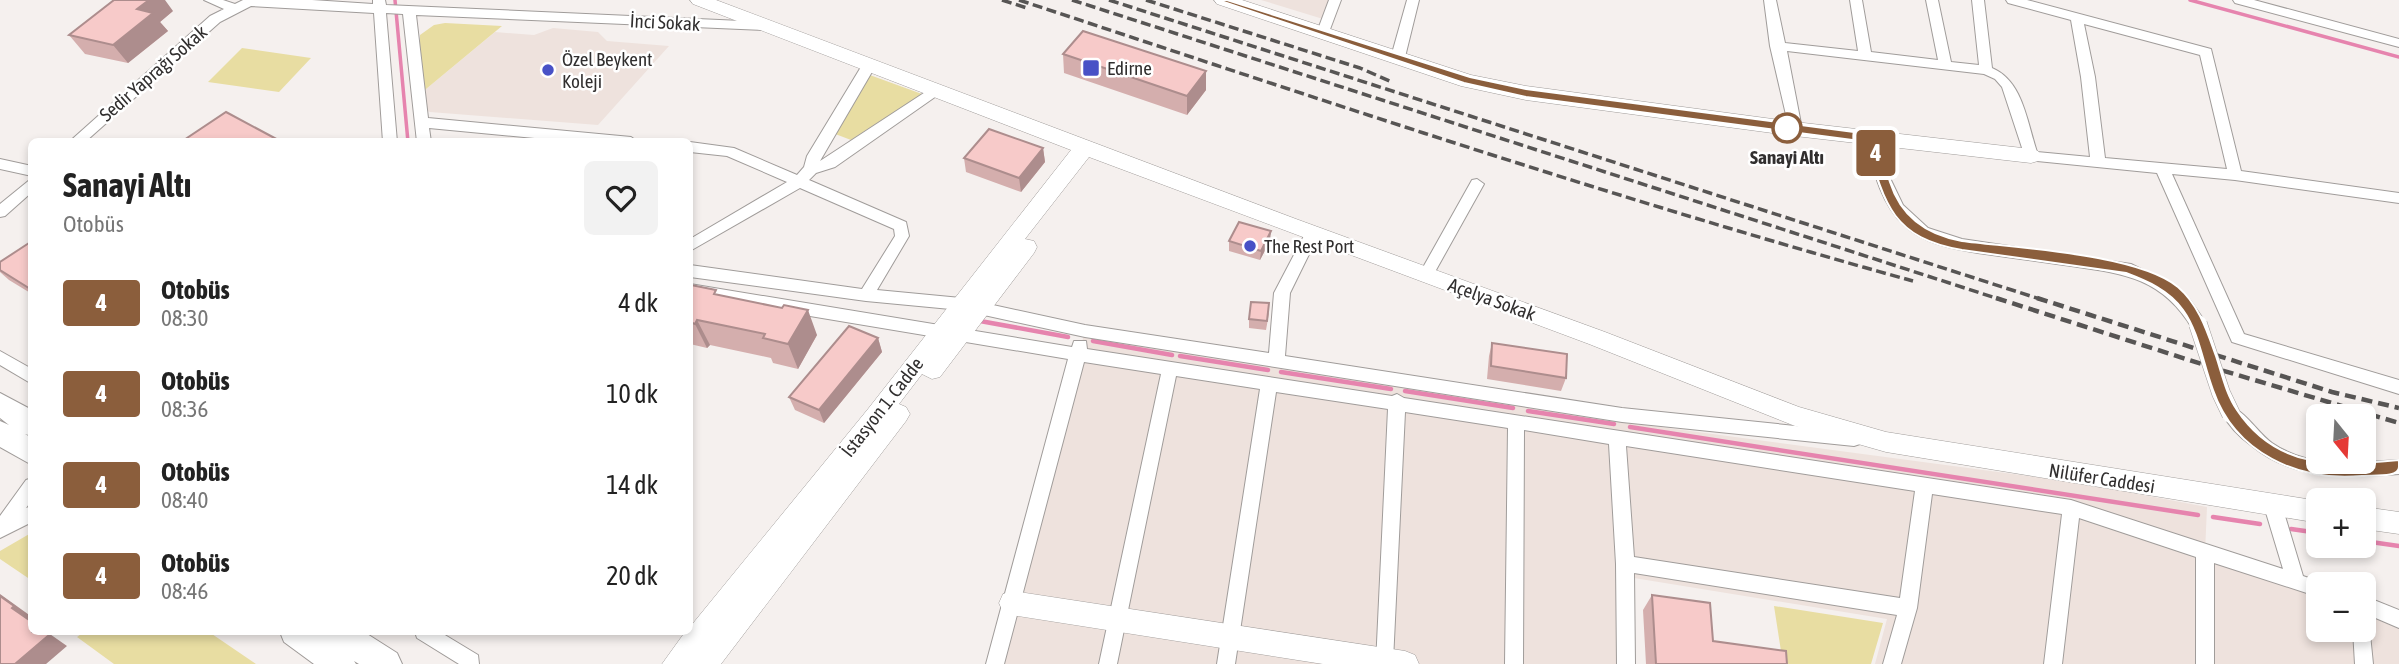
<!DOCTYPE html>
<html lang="tr">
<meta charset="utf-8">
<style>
:root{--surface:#fff;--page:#f2f2f2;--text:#222;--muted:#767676}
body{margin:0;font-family:"Asap Condensed",sans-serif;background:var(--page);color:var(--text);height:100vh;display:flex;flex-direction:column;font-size:26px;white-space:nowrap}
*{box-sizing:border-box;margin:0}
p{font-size:23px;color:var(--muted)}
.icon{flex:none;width:38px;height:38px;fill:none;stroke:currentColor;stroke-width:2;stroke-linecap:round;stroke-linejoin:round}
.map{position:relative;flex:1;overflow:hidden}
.panel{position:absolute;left:28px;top:138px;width:665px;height:497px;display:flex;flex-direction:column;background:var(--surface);border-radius:10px;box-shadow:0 4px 10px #0003}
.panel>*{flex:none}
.badge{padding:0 14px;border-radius:5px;font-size:24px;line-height:46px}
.needle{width:46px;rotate:162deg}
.tools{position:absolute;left:2306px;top:404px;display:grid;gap:14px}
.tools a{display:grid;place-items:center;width:70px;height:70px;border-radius:10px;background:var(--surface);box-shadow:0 4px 10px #0003;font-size:35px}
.map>.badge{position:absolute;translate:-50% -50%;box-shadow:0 0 0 4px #fff}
.round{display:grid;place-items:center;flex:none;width:74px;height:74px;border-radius:10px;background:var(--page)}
.overview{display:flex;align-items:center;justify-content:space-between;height:119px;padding:0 35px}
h1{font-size:33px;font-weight:700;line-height:52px}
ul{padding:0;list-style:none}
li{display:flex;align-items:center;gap:21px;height:91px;padding:0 35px}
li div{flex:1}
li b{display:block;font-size:26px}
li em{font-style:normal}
li .badge{min-width:77px;font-weight:700;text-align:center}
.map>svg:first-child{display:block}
.built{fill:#eee2dd}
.green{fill:#e8dda2}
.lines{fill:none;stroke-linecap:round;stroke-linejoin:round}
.stream-far1{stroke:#e684ae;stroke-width:3.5}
.stream{stroke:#e684ae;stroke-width:4.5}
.street-casing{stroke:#a09c9a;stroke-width:2}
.secondary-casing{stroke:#a09c9a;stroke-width:1}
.primary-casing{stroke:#a09c9a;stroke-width:2}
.street{fill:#fff;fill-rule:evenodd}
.secondary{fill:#fff;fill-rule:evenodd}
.primary{fill:#fff;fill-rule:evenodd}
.rail-far1{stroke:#575554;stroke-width:3.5;stroke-dasharray:10 4.5;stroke-linecap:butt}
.rail{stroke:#575554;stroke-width:4.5;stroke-dasharray:11 6;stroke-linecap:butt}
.street-bridge-casing{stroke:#a09c9a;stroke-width:19;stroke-linecap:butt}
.street-bridge{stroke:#fff;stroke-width:18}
.wall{fill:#d4aead}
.shaded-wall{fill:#ad8d8d}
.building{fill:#f7cac9;stroke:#ad8d8d;stroke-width:2}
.line{fill:#8b5e3c;stroke:#fff;stroke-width:2}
.poi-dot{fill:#4851c6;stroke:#fff;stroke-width:2.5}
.stop-dot{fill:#fff;stroke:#8b5e3c;stroke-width:3.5}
.labels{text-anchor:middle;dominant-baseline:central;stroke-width:5;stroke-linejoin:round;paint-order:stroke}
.street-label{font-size:19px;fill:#312f2f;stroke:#fff}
.poi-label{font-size:19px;fill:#312f2f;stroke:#fff;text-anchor:start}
.stop-label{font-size:19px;font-weight:bold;fill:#312f2f;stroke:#fff}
</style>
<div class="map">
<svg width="2399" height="664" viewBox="0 0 2399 664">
<rect width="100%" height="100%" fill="#f5f0ee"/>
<path class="built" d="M1261,0H1329L1323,19Z
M553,28L598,32L607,41L669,46L598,125L430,112L421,108L420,94L495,32L534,35Z
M1085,331L1521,400L1630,423L2074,482L2207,507L2205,553L2319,589V630H2364V604L2399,619V664H1875L1887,619L1634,578L1633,664H995Z"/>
<path class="green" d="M445,23L502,26L420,94V35L434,25Z
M242,48L311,58L279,92L208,82Z
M867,74L922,94L851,140L830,132Z
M31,533V580L0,559V551Z
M1774,606L1883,623L1871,664H1783Z
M84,632H209L256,664H114L77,637Z"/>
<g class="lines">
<path class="stream-far1" d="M395,0L408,142
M2190,0L2399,57"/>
<path class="stream" d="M980,321L1068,337
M1093,341L1172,355
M1180,356L1268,370
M1281,372L1391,389
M1405,391L1513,408
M1528,411L1614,424
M1630,427L2198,515
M2213,517L2260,524
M2291,529L2319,533
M2364,541L2399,546"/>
<defs>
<path id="street" d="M204,0H223L235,4L243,0H312L373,4V0H385L386,5L764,22L770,26L764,30L416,15L428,118L631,137L638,142H577L429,128L431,142H417L403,14L386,13L397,142H383L374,13L251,6L220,22L85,142H69L210,16L224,9Z
M1329,0H1341L1329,32L1323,36L1317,32Z
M1407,0H1419L1405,57L1398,61L1391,57Z
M1764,0H1776L1785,43L1858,51L1850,0H1862L1871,52L1938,60L1926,0H1938L1951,62L1979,65L1972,0H1984L1992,68C2023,81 2027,122 2037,152L2090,157L2081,77L2071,20L2008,3L2006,0H2027L2211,49L2241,171L2399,193V203L2235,180L2172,174L2244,334L2399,380V394L2232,342L2157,173L2026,160L2002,87L1995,79L1984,74L1787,51L1802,129L1800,132H1790L1770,46ZM2084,24L2200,55L2227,169L2105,158L2095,77Z
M2233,0H2254L2399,39V47L2235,3Z
M869,61L876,65L820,161L933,87H943L945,90L835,167L816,173L809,180L906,222L909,236L877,290L961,298L1085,325L1269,353L1274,293L1307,230L1312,228L1319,234L1290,293L1285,356L1622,408L1854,432L1860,434L1862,439L1860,444L1854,446L1622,422L1085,337L961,310L866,301L690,277V265L862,289L895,236L894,229L800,188L690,251V239L787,182L727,156L690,152V142L734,148L797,175L804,167L807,156L864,62Z
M1872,133L1879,138L1890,178L1903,205L1928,228L1962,239L2131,264L2173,285L2190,300L2204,320L2206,324L2204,328H2192C2161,276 2120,273 2064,265C2035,261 2007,257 1978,253C1953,249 1924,244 1904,225C1880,203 1873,168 1865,138Z
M0,159L32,166V176L0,169Z
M32,178V192L5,216L0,217V204Z
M1477,179L1484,184L1431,279H1421L1418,275L1421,271L1472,180Z
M690,284L1072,347L1074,341H1086L1087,349L1392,396L1397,394L1404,398L2071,500L2283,569L2264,506L2267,501L2273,498L2279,501L2282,506L2303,576L2326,584H2319V597L2214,563V664H2196V557L2079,518L2062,664H2044L2062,514L1932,494L1917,608L1901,664H1883L1897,615L1634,573L1635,664H1617L1616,564L1609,444L1524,430L1523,664H1505L1508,428L1405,412L1393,661L1392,664H1376L1388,409L1276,392L1235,664H1217L1260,389L1176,376L1117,664H1099L1161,374L1084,362L1004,664H986L1068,359L690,296ZM1626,446L1915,491L1900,598L1634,557Z
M0,351L32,369V384L0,365Z
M2231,407C2246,412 2258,433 2272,443C2310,469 2355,463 2399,460V474C2347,478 2295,481 2252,446C2241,438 2229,427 2223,414L2225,409Z
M32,478V500L26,508L32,506V522L0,538V516L26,480Z
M2364,596L2399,610V628L2364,613Z
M2364,622L2369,624L2373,664H2355L2353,630H2364Z
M415,632H440L478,655L479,664H459L417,638Z"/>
<path id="secondary" d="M690,0H716L1296,219L1605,332L1799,407L1886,432L2319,501V523L1886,452L1795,426L1589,344L1089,157L1025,239L1034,241L1037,247L1034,253L940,377L932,379L922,374L899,404L906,407L910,414L906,421L721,664H662L685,632H690V627L868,409L1071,150L693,4Z
M1214,0H1242L1471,75L1526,86L1795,122L2031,149L2038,151L2041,156L2038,161L2031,163L1795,136L1526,100L1461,86L1217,4Z
M2364,507L2399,512V534L2364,529Z
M1012,591L1405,651L1415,655L1419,664H1323L1012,615L1003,612L999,603L1003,594Z"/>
<path id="primary" d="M0,393L32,410V436L25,434L32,438V465L0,447V421L9,425L0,418Z
M280,632H320L323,634V632H364L397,653L402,664H359L354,661L356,664H314L284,642Z"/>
</defs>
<use href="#street" class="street-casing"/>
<use href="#secondary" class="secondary-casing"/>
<use href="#primary" class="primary-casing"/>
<use href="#street" class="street"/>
<use href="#secondary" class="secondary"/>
<use href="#primary" class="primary"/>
<path class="rail-far1" d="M1002,0L1027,8
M1019,0C1316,98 1612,198 1913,281
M1072,0L2002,300
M1109,0L2043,300
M1146,0L1360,68L1392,82"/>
<path class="rail" d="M1996,298L2214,368L2399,423
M2037,298L2332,392L2399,408"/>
<defs>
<path id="street-bridge" d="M2198,324L2221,393L2231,414"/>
</defs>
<use href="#street-bridge" class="street-bridge-casing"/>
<use href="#street-bridge" class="street-bridge"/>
</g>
<path class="wall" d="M173,11L160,22L168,31L128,63L85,54L69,35Z
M1063,54L1206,71V90L1187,115L1064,73Z
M1043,148L1045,162L1021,192L966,172L964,158Z
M32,241V294L9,280L0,272V262Z
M1229,241H1270L1260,260L1229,251Z
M690,288L718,295L817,335L798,369L773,363L771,358L710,345L707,348L690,344Z
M1269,313L1266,330L1249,328V319Z
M878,338L882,352L824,423L795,410L789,397Z
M1492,343L1566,378L1561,391L1487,379L1489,356Z
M1652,595L1713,641L1787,664H1646L1643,610Z"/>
<path class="shaded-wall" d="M149,0H165L173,11L160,22L168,31L128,63L113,45L137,9Z
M1206,71V90L1187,115V96Z
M1043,148L1045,162L1021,192L1019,178Z
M1271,231L1270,241L1260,260L1261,251Z
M808,310L817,335L798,369L788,344Z
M697,320L710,345L707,348L695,324Z
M878,338L882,352L824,423L819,410Z
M0,594L32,617L30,619L32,622L12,608L0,596Z
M44,632H47L67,646L46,664H15Z"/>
<path class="building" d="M114,0H149L137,9L153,13L113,45L69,35Z
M1083,31L1206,71L1187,96L1063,54Z
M226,112L282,142H181Z
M989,129L1043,148L1019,178L964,158Z
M1239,222L1271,231L1261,251L1229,241Z
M32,241V290L0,270V262Z
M691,285L716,290L714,294L782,308L784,305L808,310L788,344L763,338L765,334L697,320L695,324L690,322V288Z
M1251,302L1269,303L1267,321L1249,319Z
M849,326L878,338L819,410L789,397Z
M1492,343L1567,354L1566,378L1491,366Z
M1652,595L1710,603L1713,641L1786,651L1787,664H1656Z
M0,596L14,606L12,608L32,622V632H44L49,635L15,664H0Z"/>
<path class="line" d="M1218,0H1227L1470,77L1526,89L1877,135C1883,150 1885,167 1890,182C1901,217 1928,235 1962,241C2017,248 2138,254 2178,287C2199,305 2207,331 2216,356C2222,374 2226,394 2237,410C2277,470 2336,466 2399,460V467C2399,478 2374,475 2362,476C2298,482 2235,453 2213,390C2203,364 2199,332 2183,310C2169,290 2147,281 2126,273L1962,250C1892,238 1884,204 1867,142L1526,97L1464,83Z"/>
<g class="poi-dot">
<rect x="1082" y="59" width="18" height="18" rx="3.5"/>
<circle cx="548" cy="70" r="7"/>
<circle cx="1250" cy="246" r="7"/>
</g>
<circle class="stop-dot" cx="1787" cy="128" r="14"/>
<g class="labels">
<g class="street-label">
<text transform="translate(665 22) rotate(3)">İnci Sokak</text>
<text transform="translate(153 73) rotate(-41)">Sedir Yaprağı Sokak</text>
<text transform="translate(1492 299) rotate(20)">Açelya Sokak</text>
<text transform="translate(882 407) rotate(-52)">İstasyon 1. Cadde</text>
<text transform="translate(2102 478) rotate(9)">Nilüfer Caddesi</text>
</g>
<g class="poi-label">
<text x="562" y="59">Özel Beykent<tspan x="562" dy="22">Koleji</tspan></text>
<text x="1107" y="68">Edirne</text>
<text x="1264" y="246">The Rest Port</text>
</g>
<g class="stop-label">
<text x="1787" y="157">Sanayi Altı</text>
</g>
</g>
</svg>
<div class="tools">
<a><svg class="needle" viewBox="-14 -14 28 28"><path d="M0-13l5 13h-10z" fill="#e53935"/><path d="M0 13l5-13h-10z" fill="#767676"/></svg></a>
<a>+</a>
<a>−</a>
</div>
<b class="badge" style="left:1876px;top:153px;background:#8b5e3c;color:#fff">4</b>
<section class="panel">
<div class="overview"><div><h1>Sanayi Altı</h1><p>Otobüs</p></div><a class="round"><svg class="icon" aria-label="heart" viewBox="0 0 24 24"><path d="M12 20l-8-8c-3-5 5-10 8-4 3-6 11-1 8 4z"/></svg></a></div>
<ul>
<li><span class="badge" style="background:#8b5e3c;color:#fff">4</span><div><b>Otobüs</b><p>08:30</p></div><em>4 dk</em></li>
<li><span class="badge" style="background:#8b5e3c;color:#fff">4</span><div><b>Otobüs</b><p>08:36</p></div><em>10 dk</em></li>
<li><span class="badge" style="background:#8b5e3c;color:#fff">4</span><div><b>Otobüs</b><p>08:40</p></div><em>14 dk</em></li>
<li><span class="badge" style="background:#8b5e3c;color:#fff">4</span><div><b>Otobüs</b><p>08:46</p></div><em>20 dk</em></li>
</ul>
</section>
</div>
